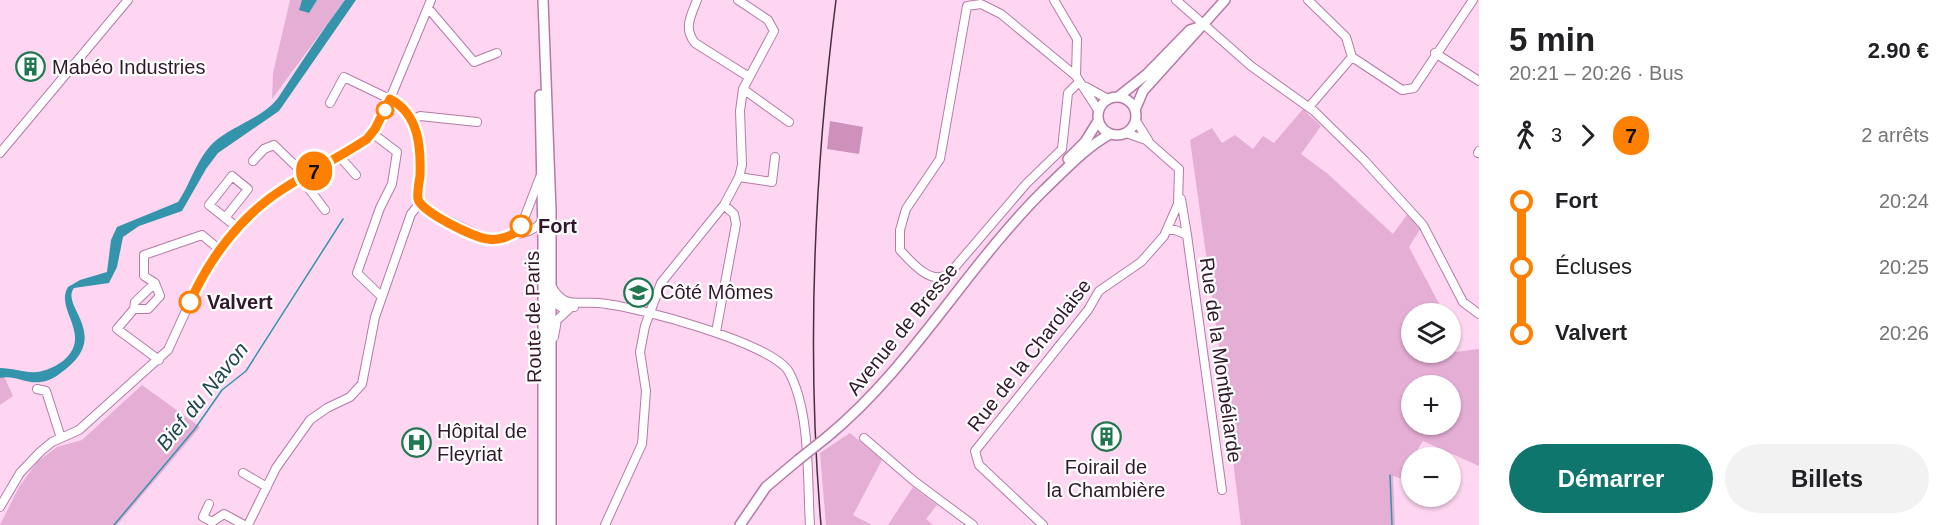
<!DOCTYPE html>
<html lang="fr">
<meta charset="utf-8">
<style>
:root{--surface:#fff;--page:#f2f2f2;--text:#202124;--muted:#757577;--accent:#0f766e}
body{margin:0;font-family:Arial,sans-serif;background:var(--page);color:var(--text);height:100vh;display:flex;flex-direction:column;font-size:22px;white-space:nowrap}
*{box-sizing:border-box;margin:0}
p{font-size:20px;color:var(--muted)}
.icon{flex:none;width:33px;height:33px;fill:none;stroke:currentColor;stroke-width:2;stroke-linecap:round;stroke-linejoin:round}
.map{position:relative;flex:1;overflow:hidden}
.side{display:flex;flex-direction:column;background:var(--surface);width:480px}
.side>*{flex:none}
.badge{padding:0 12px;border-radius:20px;font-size:21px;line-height:39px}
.controls{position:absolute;left:1401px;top:303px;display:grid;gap:12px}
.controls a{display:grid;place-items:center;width:60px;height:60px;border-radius:50%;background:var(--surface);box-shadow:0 2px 4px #0004;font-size:30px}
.map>.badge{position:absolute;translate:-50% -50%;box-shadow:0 0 0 3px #fff}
.legs{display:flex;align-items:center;gap:9px;height:66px;padding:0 30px;font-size:20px}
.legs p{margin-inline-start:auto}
.summary{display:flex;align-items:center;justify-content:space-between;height:102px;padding:0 30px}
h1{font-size:33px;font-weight:700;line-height:45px}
.action{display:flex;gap:12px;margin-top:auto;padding:12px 30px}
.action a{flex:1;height:69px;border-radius:36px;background:var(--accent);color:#fff;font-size:24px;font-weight:700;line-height:69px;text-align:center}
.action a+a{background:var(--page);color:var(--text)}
ul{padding:0 30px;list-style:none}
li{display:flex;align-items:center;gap:21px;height:66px;font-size:22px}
li i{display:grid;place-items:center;width:9px;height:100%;margin:0 8px;background:currentColor}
li i::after{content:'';width:15px;height:15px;margin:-8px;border:4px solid;border-radius:50%;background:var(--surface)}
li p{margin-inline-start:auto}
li:first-child i{background:linear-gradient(#0000 50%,currentColor 0)}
li:last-child i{background:linear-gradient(currentColor 50%,#0000 0)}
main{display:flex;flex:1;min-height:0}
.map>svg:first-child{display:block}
.green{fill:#e5aed5;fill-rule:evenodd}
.forest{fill:#ce91bc}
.water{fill:#3494ab}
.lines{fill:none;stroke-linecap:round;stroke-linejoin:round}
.stream{stroke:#3494ab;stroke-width:1.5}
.minor-casing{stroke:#b67aa5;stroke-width:10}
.major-casing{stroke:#b67aa5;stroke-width:12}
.minor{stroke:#fff;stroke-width:8}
.major{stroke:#fff;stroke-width:9}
.rail{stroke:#472d40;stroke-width:1.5}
.major-bridge-casing{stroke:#b67aa5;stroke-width:12;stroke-linecap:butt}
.major-bridge{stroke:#fff;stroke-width:9}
.line-1-casing{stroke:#fff;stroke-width:14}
.line-1{stroke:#ff8000;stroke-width:9}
.stop-1-dot{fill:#fff;stroke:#ff8000;stroke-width:3}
.labels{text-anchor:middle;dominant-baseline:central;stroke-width:4.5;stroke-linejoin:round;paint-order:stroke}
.poi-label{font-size:20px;fill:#31192b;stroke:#fff;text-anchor:start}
.stop-label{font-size:20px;font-weight:bold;fill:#31192b;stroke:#fff;text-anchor:start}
.street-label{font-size:20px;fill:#31192b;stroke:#fff}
.water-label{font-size:21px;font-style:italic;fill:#1d4651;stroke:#fff}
</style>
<main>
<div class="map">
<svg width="1479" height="525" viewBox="0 0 1479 525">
<rect width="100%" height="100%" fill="#fed6f2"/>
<path class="green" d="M290,0H345L272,99L273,73Z
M1303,109L1321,126L1301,154L1328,174L1393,234L1409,212L1421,228L1409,247L1444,313L1412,314V352H1450L1451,325L1456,345L1455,352L1479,349V466L1423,441L1412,458L1403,479L1393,476L1395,525H1241L1218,340L1190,140L1212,128L1222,143L1235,135L1253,149L1263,136L1274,143ZM1412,386H1450V424H1412Z
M4,376L13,396L0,405V378Z
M142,385L200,427L117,525H0L19,487L37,462L57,447L82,440Z
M850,433L882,460L853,515L872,525H826L820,453Z
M913,487L937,505L926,519L933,525H888Z"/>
<path class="forest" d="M830,121L863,127L859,154L827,149Z"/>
<path class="water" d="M302,0H317L309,13L299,10Z
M345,0H356L279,111L218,153L206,169L182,211L139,226L123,237L117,267L109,283L74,288C59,307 116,336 58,375C33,392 18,373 0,378V368C13,368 24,373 37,372C46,371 56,366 63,361C94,335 54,310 68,287L80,280L107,272L111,240L117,227L178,202C191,183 196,160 213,143C233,125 266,117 280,95C300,64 322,31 345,0Z"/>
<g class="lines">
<path class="stream" d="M1390,475L1392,525
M114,525L194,430L222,390L246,371L343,219"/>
<defs>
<path id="minor" d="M697,0C691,16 683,28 695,43L749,77
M1054,0L1077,39L1076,76L1098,110
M1176,0L1251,66L1314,111L1364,160L1423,225L1463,302L1479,314
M1308,0L1346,37L1352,57
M428,8L474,62L497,53
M1435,53L1479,81
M1076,76L1001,14L981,4L967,6L940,159L906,209L900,230V250C912,263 931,286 949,274L1026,184L1062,149L1068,93L1079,82
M1086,87L1108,99
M743,89L789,122
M330,103L344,77L398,103L413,122L420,150L418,199L426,210L487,239L504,238L529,231L538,226L545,218
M1309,107L1352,57L1402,90L1414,88L1473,0
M412,120L420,116L477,122
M1136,121L1148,140
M372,133L397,152L392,184L380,208L357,273L382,297
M0,153L128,0
M1478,153L1479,151
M340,157L356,175
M253,161L264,149L274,145L305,175
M739,177L772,182L775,157
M301,178L325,210
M225,218L248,189L232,176L209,205L238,228
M1167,230H1175L1187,235L1181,199
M519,232L540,177
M1187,235L1222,490
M552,287C564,309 578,301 599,303C634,306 773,343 789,372C811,413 807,479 810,525
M550,300L562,308L574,307
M134,309L135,302L155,283
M716,332L736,224L734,214L724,205
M554,337L557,320L570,308
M159,360L117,329L134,309H148L160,296L155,283L144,276V255L202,235L220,250
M37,389L46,391L61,438
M864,438L914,481L973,525
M243,473L267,487
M209,504L203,517L212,522L224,514L244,525
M0,507L20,473L40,452L52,442L79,430L168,350L195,291L220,250L238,228L281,190L340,157L372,133L390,99L431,0
M248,525L276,468L310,420L327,408L350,397L362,384L375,317L411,214L420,203
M605,525L642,444L646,391L640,352L645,326L661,283L724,205L739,177L742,165L740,111L743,89L774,31L768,20L738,0
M1043,525L979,465L975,451L1088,310L1099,291L1141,262L1164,236L1178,204L1179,169L1146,140L1126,133"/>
<path id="major" d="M543,0L551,211V525
M540,95L543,237V525
M1098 116a19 19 0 1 1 38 0a19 19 0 1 1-38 0Z
M1118,97L1147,74L1190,30L1199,27
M1135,110L1143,91L1225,0
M1068,159L1085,142L1098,121
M827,437C912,367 966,267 1044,190C1065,170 1085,148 1110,134
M740,525L766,487L798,460"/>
</defs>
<use href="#minor" class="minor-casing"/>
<use href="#major" class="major-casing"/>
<use href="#minor" class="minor"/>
<use href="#major" class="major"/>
<path class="rail" d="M821,525C806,349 814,175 836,0"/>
<defs>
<path id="major-bridge" d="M798,460L827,437"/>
</defs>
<use href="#major-bridge" class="major-bridge-casing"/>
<use href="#major-bridge" class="major-bridge"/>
</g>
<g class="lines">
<defs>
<path id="line-1" d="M190,302C210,257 242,215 283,189C311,171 340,157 367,139L375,129L390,99C419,114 421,147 420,176C419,183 417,192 418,199C421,212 475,238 488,239C500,241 509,236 519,231L521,226"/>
</defs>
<use href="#line-1" class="line-1-casing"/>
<use href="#line-1" class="line-1"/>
</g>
<defs>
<symbol id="building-ring" viewBox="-11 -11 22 22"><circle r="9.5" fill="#fff" stroke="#20794e" stroke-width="1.5"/><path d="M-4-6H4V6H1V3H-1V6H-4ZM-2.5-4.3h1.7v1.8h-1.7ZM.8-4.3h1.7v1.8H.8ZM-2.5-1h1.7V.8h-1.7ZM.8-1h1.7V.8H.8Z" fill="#20794e"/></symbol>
<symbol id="school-ring" viewBox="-11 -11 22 22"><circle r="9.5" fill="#fff" stroke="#20794e" stroke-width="1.5"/><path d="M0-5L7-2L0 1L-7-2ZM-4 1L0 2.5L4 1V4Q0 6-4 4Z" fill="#20794e"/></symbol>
<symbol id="hospital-ring" viewBox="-11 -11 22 22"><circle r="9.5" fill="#fff" stroke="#20794e" stroke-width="1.5"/><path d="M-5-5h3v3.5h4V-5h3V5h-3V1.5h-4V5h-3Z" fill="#20794e"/></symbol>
</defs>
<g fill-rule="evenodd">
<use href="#building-ring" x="14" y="50" width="33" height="33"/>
<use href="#school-ring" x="622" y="276" width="33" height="33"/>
<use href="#building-ring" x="1090" y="420" width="33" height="33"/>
<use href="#hospital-ring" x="400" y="426" width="33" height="33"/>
</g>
<g class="stop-1-dot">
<circle cx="385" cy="110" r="8"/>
<circle cx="521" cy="226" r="10"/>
<circle cx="190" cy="302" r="10"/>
</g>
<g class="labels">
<g class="poi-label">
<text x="52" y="67">Mabéo Industries</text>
<text x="660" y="292">Côté Mômes</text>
<text x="437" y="431">Hôpital de<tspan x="437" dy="23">Fleyriat</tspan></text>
<text x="1106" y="467" text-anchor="middle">Foirail de<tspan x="1106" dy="23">la Chambière</tspan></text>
</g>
<g class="stop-label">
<text x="538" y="226">Fort</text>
<text x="207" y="302">Valvert</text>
</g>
<g class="street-label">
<text transform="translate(533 317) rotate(-91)">Route de Paris</text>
<text transform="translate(902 329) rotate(-51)">Avenue de Bresse</text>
<text transform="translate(1029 355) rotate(-52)">Rue de la Charolaise</text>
<text transform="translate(1221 360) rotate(82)">Rue de la Montbéliarde</text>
</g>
<g class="water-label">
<text transform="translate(202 396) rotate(-51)">Bief du Navon</text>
</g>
</g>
</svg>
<div class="controls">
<a><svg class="icon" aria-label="layers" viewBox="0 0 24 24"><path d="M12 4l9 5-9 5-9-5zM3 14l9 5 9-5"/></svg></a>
<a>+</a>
<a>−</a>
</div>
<b class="badge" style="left:314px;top:171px;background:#ff8000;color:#111">7</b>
</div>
<section class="side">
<div class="summary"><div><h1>5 min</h1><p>20:21 – 20:26 · Bus</p></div><b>2.90 €</b></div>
<div class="legs"><svg class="icon" aria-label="walk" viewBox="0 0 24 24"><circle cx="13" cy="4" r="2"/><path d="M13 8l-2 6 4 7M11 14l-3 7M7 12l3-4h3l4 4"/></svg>3<svg class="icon" aria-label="forward" viewBox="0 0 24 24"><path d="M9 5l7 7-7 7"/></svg><b class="badge" style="background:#ff8000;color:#111">7</b><p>2 arrêts</p></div>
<ul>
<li><i style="color:#ff8000"></i><b>Fort</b><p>20:24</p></li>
<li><i style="color:#ff8000"></i><span>Écluses</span><p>20:25</p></li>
<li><i style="color:#ff8000"></i><b>Valvert</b><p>20:26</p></li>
</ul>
<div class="action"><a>Démarrer</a><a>Billets</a></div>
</section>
</main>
